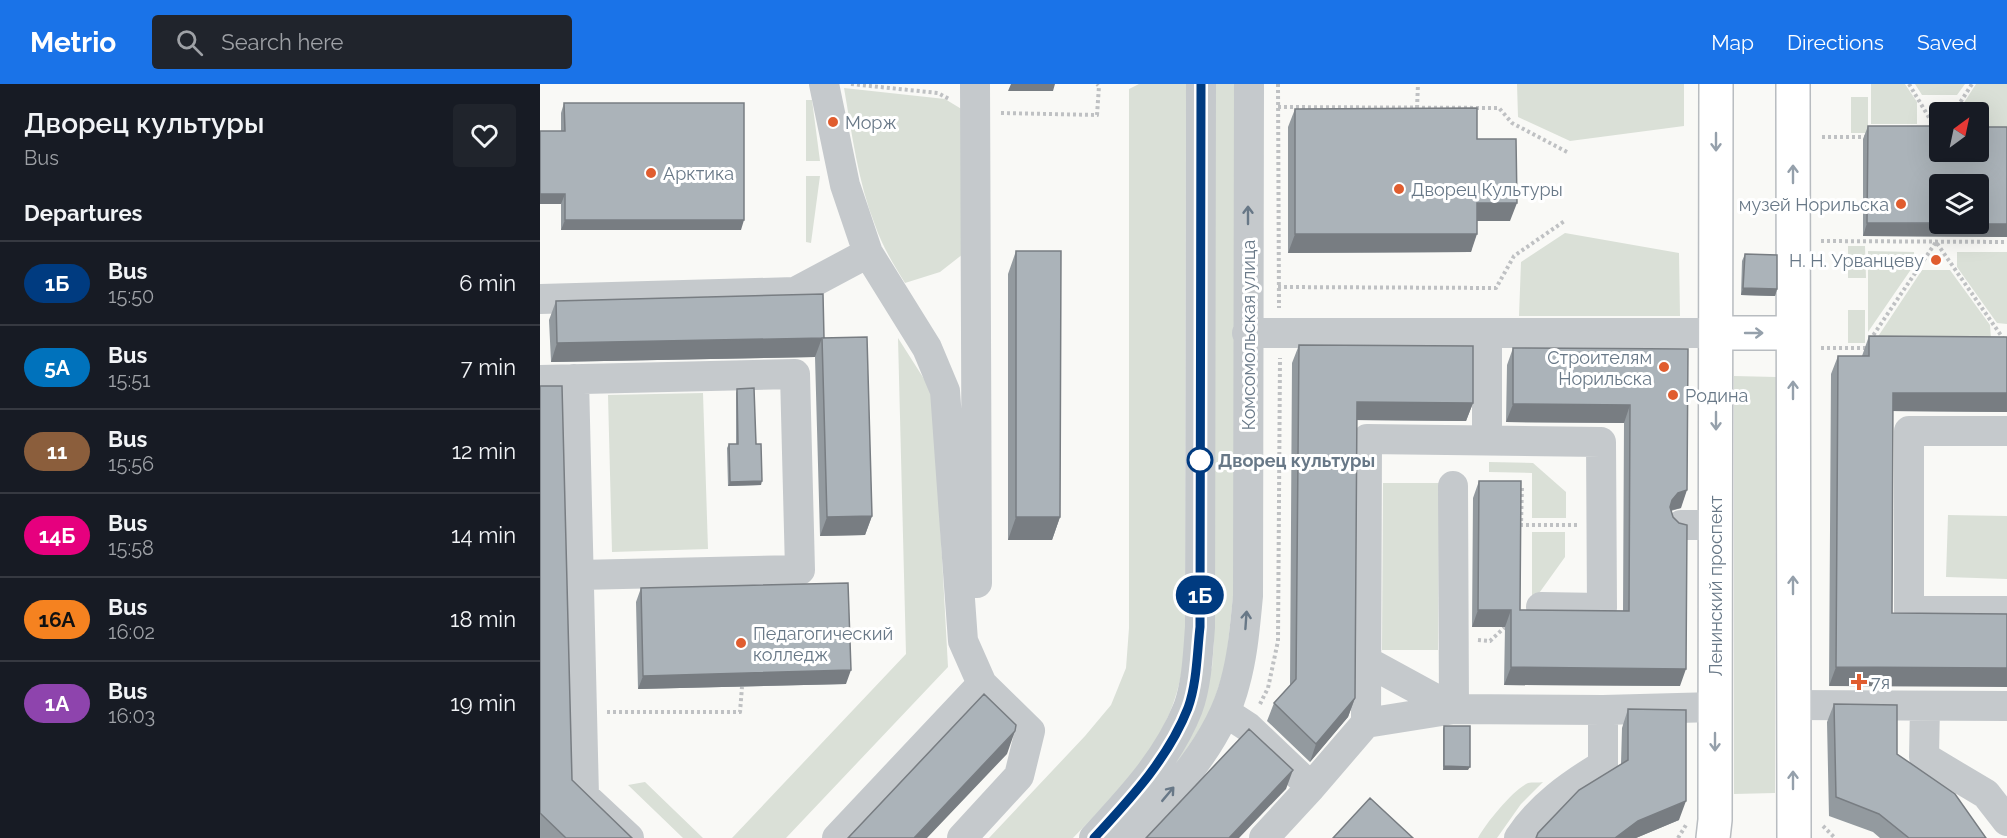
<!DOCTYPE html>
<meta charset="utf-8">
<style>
:root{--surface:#171b24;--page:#20242c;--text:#f1f3f6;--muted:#9ea1a6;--line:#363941;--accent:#1a73e8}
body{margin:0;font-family:Raleway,sans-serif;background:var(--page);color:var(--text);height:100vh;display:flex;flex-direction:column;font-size:22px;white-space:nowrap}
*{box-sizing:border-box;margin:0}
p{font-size:20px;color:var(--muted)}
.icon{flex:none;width:33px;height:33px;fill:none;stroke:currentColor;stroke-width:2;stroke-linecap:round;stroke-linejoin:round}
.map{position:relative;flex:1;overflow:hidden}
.details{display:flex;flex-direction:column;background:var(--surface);width:540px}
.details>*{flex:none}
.badge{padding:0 12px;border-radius:20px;font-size:21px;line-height:39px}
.needle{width:39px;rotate:33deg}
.fabs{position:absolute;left:1389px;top:18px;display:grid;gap:12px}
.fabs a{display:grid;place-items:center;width:60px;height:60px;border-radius:6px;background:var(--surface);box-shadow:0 6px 24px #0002;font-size:30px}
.map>.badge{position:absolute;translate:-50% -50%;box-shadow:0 0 0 3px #fff}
h2{padding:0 24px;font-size:22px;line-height:54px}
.round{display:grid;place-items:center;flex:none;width:63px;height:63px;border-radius:6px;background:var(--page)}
.summary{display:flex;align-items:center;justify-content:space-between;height:102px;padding:0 24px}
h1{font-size:28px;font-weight:600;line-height:45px}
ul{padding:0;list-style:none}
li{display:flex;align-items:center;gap:18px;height:84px;padding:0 24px;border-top:2px solid var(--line)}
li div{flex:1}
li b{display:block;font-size:22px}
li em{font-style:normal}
li .badge{min-width:66px;font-weight:700;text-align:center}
header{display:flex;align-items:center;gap:36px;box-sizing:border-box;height:84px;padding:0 30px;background:var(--accent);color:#fff}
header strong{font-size:28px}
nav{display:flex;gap:33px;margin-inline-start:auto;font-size:21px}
.search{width:420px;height:54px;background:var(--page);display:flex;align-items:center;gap:15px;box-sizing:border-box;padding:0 21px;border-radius:6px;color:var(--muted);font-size:22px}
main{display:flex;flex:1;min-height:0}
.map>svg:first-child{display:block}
.green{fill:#dae0d7}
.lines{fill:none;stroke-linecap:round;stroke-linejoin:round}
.major-casing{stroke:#b8bcc0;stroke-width:36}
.path{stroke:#bfc1c3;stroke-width:4;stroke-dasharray:3 3;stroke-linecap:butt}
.minor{stroke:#c5c9cc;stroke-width:30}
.major{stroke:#fff;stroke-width:33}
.wall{fill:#939a9f}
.shaded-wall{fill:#787d82}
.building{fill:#abb3b9;stroke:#787d82;stroke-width:1.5}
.oneway{stroke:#95a0ab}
.oneway2{stroke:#687887}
.line-casing{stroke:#fff;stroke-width:14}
.line{stroke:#003b80;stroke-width:9}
.poi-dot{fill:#e05d2f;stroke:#fff;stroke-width:2}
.stop-dot{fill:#fff;stroke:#003b80;stroke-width:3}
.labels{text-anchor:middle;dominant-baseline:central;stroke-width:6;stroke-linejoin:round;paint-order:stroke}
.poi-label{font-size:18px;fill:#687887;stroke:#fff;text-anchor:start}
.street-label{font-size:18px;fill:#687887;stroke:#fff}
.stop-label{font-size:18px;font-weight:bold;fill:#687887;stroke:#fff;text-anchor:start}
</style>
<header>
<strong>Metrio</strong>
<div class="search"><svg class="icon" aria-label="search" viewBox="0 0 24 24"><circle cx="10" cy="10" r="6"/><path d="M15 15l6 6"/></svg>Search here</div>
<nav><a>Map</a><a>Directions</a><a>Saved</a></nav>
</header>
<main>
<section class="details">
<div class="summary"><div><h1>Дворец культуры</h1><p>Bus</p></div><a class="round"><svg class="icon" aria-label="heart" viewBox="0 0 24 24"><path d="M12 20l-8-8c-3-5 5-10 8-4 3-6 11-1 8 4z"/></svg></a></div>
<h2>Departures</h2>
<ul>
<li><span class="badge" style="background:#003b80;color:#fff">1Б</span><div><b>Bus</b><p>15:50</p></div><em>6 min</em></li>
<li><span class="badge" style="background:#0072bc;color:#fff">5А</span><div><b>Bus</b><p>15:51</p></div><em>7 min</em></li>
<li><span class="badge" style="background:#8b5e3c;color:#fff">11</span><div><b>Bus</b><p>15:56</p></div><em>12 min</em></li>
<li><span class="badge" style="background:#e6007e;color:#fff">14Б</span><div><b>Bus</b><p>15:58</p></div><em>14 min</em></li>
<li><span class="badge" style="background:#f58220;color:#111">16А</span><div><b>Bus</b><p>16:02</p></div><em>18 min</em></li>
<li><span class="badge" style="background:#8e44ad;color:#fff">1А</span><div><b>Bus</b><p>16:03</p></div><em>19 min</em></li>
</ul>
</section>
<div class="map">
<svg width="1467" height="754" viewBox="0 0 1467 754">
<rect width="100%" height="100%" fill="#f9f9f6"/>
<path class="green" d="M599,0H646L645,560C643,572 643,584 640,596C625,664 579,706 533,754H449L545,652L571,621L586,584L589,544V5Z
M675,0H696L695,494L686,579L670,630L639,676L614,706L672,583L674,558Z
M977,0H1144V42L1030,57L978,33Z
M1331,0H1365L1377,18V40H1331Z
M1375,0H1425L1417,11H1382Z
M1436,0H1467V43H1439L1438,28H1418Z
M304,4L405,15L428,29L423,170L400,188L365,199C354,181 342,162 335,141C318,98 312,50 304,4Z
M1311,13H1328V49H1311Z
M266,16H272L280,77H266Z
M266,92H280L271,159L266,158Z
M1025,149L1139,169L1140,232H979L981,178Z
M1308,162H1325L1326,194H1308Z
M1328,167L1374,168V181L1328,248Z
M1417,168H1467V240L1457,239L1417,183Z
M1382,186H1410L1450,241L1451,254H1337Z
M1308,226H1325V259H1308Z
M358,254L393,309L408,583L246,754H192L366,570Z
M1194,292L1236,293L1235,709L1194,710Z
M163,309L168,465L72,468L68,311Z
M949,378L993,379L1026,408V434H992V389L949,388Z
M843,399H899L898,566H842Z
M1408,431L1467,432V495L1406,493Z
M992,448H1025V473L992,519Z
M105,698L163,754H143L88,701Z
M1003,698L981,720L957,754H938C946,739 973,706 988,699C992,698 999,699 1003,698Z"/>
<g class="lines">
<defs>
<path id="major" d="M1253,0L1254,754
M1176,249H1253
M1173,754L1175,736L1176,0"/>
</defs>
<use href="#major" class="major-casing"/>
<path class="path" d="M311,0L398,9L409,15
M738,0L739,224
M1369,0L1400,52
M738,23L959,24L972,39L1029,69
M877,24L878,0
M1414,28L1432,0
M461,29L557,31L559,2L557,0
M1282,53H1327
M1281,157L1467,158
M738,203L956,204L974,172L1026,136
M1330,256L1396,158L1467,260
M1281,264H1328
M978,402H982L981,441H1037
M938,556L950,557L965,543H968
M720,620L728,604L738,557L740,274
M67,628H200L202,603
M1283,742L1295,754
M1138,754L1146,741"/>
<path class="minor" d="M284,0L305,101L328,169L387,264L405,307L423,557L442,600L490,647L479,692L422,754
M435,0L437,499
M0,215L255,208L328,169
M707,249H1176
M947,249V356
M34,295L44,712L89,754
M0,296L255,290L260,486L39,491
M1467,347H1369V527H1467
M913,402L914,625
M1141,441H1175
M826,577L914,625
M1253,621L1467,622
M1385,622L1384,673L1446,710L1467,737
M685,628L708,643L771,703
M826,639L827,355L1061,358L1062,524L1001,523
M297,754L442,600
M554,754C590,715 628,675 648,624C657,599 658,569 660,543L661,0
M589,754C631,710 680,659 695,599C703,570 705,542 708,512L709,0
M724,754L771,703L826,639L914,625L1063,626L1175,623
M979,754C1000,722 1030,701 1063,681V626"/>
<use href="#major" class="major"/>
</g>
<path class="wall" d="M24,19L201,146H21V120H0V47H21V29Z
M755,25L937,55L970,137H937L931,168L748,169V43Z
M1328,42L1467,43V153L1323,152V55Z
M476,167L520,433L512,456H468V190Z
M1205,170L1237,205L1235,212L1201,211L1202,177Z
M16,217L284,254L332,432L325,451L280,452L275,273L11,278L9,236Z
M1329,252L1467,328L1353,327L1352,529L1289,602L1291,290L1298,272H1322Z
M759,261L933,319L926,337L817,336L815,614L808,633L770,678L727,637L734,619L750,602L752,279Z
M973,264L1148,265L1141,424L1131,427L1140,602L964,601L965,543H932L933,414L939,397L980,526L1083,527L1084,339L966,338L967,281Z
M0,302L32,696L92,754H0Z
M197,305L216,360L221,401L188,402L187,364L189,360H196V309Z
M101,504L306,600L98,605L96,518Z
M1294,620L1357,670L1446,754H1340L1333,748L1289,732L1287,638Z
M1088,625L1139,736L1096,754H996L1081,680L1082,644Z
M904,642L928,686H903V645Z"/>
<path class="shaded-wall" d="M471,0H515L513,7H468Z
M0,110H25L21,120H0Z
M937,119H977L970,137H931Z
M25,136H204L201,146H21Z
M1327,139L1467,140V153L1323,152Z
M755,150H937L931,168L748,169Z
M1203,204L1237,205L1235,212L1201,211Z
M282,254L275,273L11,278L17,259Z
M1353,309H1467V328L1346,327Z
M817,318L933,319L926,337L811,336Z
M973,320L1090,321L1084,339L966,338Z
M222,397L221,401L188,402L190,398Z
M1147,406L1141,424L1132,426L1126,433L1132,416L1138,409Z
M332,432L325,451L280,452L287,433Z
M476,433H520L512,456H468Z
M938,526H971L965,543H932Z
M971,583L1146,585L1140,602L964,601Z
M1296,583L1467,584V603L1289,602Z
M311,586L306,600L98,605L103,592Z
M815,614L808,633L770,678L776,660Z
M475,647L467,670L387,754H374Z
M904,682L930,683L928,686H903Z
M753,686L746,705L699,754H689Z
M1146,717L1139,736L1096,754H1075L1098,737Z"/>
<path class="building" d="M24,19H204V136H25V110H0V47H25Z
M937,24V55H976L977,119H937V150H755V25Z
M1328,42H1400V68H1438V43H1467V140H1416H1438V100H1400V139H1327Z
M476,167H521L520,433H476Z
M1205,170L1237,171V205L1203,204Z
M283,210L284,254L17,259L16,217Z
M1329,252L1467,253V309H1353L1352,529L1467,530V584L1296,583L1298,272H1329Z
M327,253L332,432L287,433L282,254Z
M759,261L933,262V319L817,318L815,614L776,660L734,619L756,595Z
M973,264L1148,265L1147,406L1138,409L1132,416L1130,423L1133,433L1139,439L1147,441L1146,585L971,583V526H938L939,397H981L980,526L1089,527L1090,321L973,320Z
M0,302H22L32,696L92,754H26L0,729Z
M214,304L216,360H221L222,397L190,398L189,360H198L197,305Z
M308,499L311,586L103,592L101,504Z
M444,610L476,641L475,647L374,754H308Z
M1294,620L1357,621V670L1415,710L1446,754H1369L1339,730L1296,713Z
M1088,625L1146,626V717L1098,737L1075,754H996L998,749L1039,706L1088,676Z
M904,642H930V683L904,682Z
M709,645L753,686L689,754H606Z
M830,714L873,754H793Z"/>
<defs><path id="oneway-shaft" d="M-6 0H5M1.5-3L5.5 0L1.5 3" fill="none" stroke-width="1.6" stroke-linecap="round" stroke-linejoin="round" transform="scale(1.5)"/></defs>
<g class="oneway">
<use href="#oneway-shaft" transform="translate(1176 58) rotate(90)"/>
<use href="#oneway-shaft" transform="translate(1253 90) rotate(-90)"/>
<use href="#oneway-shaft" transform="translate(1214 249)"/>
<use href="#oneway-shaft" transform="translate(1253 306) rotate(-90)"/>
<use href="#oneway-shaft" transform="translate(1176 337) rotate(90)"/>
<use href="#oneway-shaft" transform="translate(1253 501) rotate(-90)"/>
<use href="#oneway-shaft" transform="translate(1175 658) rotate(90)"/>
<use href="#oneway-shaft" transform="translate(1253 696) rotate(-90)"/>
</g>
<g class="oneway2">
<use href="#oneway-shaft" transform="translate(708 131) rotate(-90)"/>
<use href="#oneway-shaft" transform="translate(706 536) rotate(-86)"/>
<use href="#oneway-shaft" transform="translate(628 710) rotate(-50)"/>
</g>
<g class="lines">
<defs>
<path id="line" d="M554,754C590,715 628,675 648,624C657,599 657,569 660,543L661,0"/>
</defs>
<use href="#line" class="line-casing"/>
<use href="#line" class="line"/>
</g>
<g class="poi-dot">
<circle cx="293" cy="38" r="6"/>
<circle cx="111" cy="89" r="6"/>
<circle cx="859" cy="105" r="6"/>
<circle cx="1361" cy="120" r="6"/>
<circle cx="1396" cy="176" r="6"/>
<circle cx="1124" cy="283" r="6"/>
<circle cx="1133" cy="311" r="6"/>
<circle cx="201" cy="559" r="6"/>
<path d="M1316 589h6v6h6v6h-6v6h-6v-6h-6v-6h6z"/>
</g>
<circle class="stop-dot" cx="660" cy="376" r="12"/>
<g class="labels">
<g class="poi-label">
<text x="305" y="38">Морж</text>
<text x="123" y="89">Арктика</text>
<text x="871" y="105">Дворец Культуры</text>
<text x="1349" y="120" text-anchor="end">музей Норильска</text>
<text x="1384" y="176" text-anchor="end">Н. Н. Урванцеву</text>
<text x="1112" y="273" text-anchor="end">Строителям<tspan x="1112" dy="21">Норильска</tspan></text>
<text x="1145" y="311">Родина</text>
<text x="213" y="549">Педагогический<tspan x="213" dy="21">колледж</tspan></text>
<text x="1331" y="598">7я</text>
</g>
<g class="street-label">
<text transform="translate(708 251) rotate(-90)">Комсомольская улица</text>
<text transform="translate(1175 502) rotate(-90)">Ленинский проспект</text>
</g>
<g class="stop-label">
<text x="678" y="376">Дворец культуры</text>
</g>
</g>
</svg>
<div class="fabs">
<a><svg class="needle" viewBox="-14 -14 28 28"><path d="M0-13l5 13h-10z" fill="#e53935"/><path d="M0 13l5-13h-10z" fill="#9ea1a6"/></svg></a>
<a><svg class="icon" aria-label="layers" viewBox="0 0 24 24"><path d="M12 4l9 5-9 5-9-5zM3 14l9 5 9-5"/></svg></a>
</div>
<b class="badge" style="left:660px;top:511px;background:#003b80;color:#fff">1Б</b>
</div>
</main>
